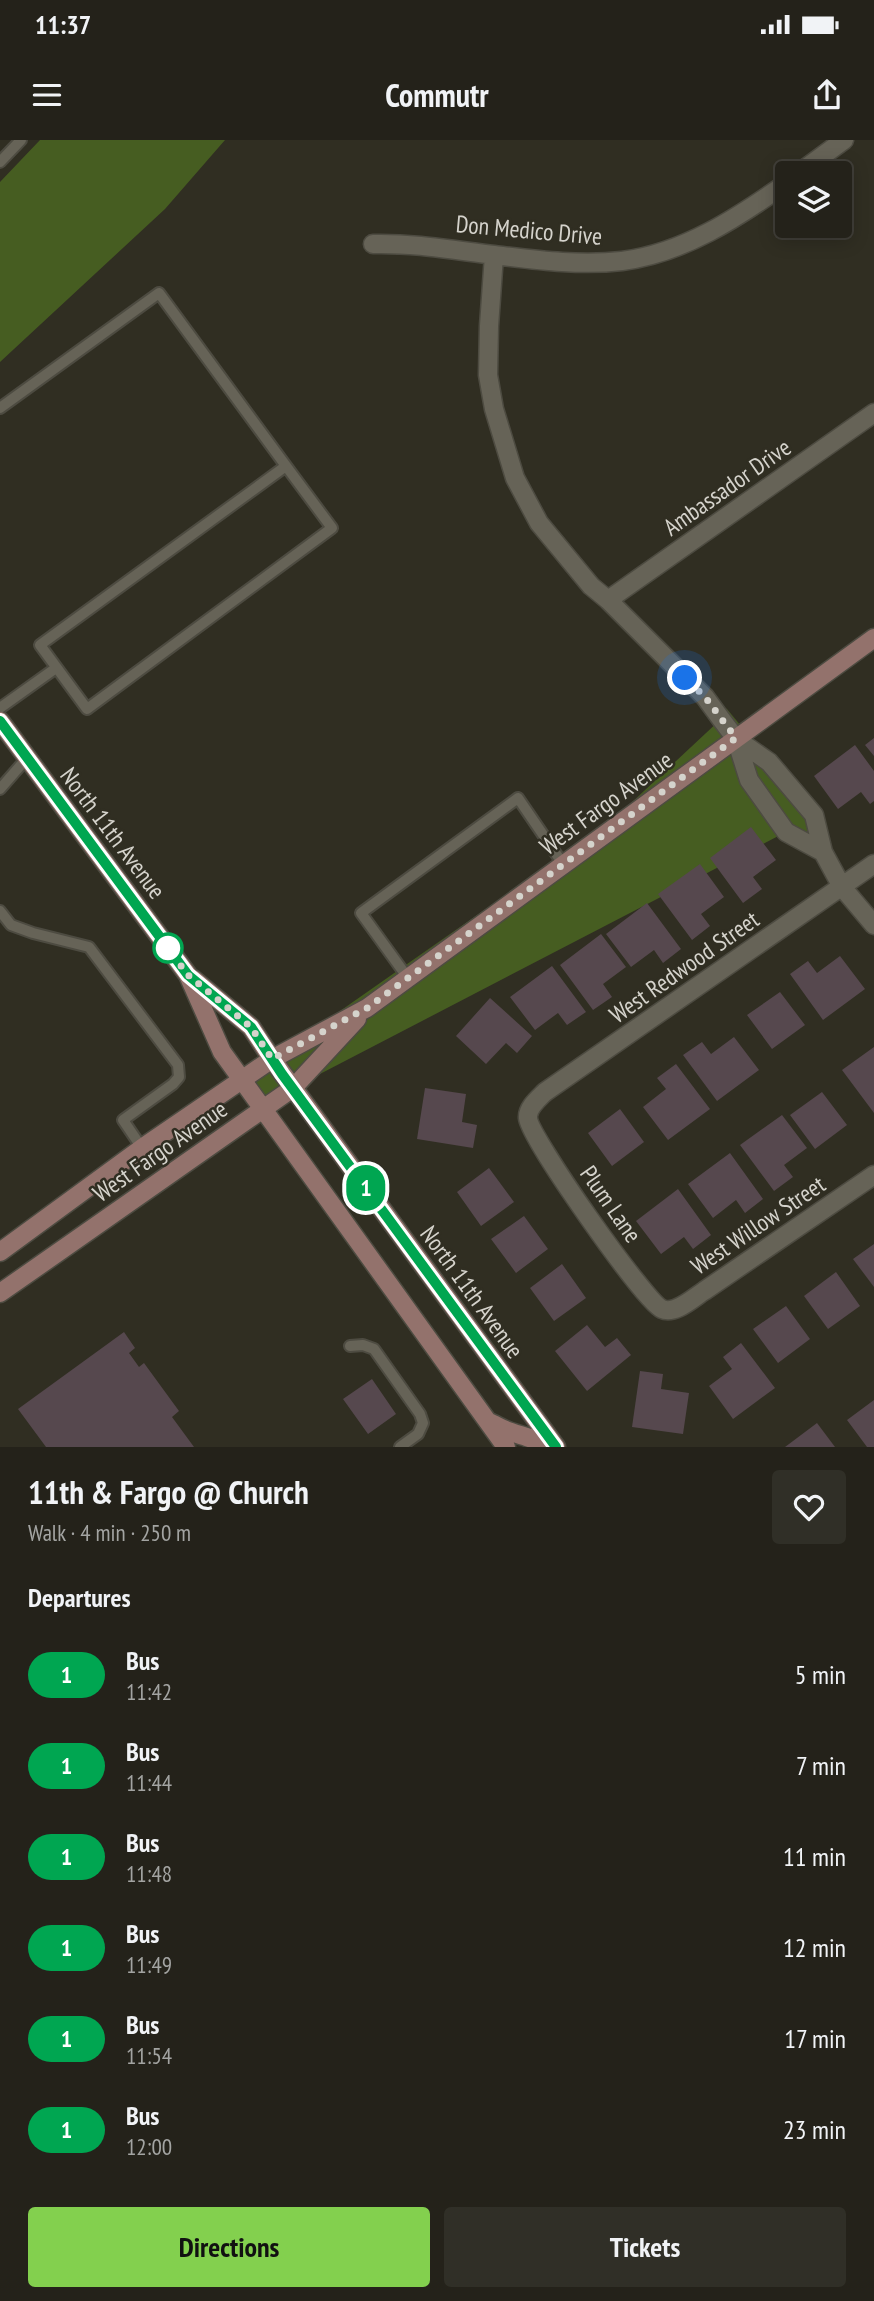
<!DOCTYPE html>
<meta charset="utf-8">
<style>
:root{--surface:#24221a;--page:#302f27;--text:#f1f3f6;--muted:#a3a4a2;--line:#413f39;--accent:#83d04e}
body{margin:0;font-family:"PT Sans Narrow",sans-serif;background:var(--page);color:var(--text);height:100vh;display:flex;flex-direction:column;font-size:26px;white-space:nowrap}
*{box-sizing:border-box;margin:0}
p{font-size:23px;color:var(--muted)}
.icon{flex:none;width:38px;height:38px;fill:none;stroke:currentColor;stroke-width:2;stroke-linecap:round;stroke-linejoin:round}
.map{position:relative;height:1307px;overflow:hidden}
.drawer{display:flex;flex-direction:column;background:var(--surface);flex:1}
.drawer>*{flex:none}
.badge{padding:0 14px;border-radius:23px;font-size:24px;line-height:46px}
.tools{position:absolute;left:775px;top:21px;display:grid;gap:14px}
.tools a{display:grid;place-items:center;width:77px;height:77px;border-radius:7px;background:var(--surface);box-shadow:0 4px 18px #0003,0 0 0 2px var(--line);font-size:35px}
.you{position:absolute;width:35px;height:35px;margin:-18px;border:5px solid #fff;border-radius:50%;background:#1a73e8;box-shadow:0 0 0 10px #1a73e833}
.map>.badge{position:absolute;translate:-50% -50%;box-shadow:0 0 0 4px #fff}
h2{padding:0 28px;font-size:26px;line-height:63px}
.round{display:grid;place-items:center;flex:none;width:74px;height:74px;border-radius:7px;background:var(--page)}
.overview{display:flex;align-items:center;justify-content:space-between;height:119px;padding:0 28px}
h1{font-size:33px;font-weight:600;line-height:52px}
.button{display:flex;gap:14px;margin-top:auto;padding:14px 28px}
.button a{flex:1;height:80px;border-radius:7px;background:var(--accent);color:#111;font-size:28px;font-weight:600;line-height:80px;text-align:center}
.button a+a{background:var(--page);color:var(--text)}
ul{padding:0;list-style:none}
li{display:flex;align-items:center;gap:21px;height:91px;padding:0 28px}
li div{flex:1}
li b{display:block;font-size:26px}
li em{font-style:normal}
li .badge{min-width:77px;font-weight:700;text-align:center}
.status{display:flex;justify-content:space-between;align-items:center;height:49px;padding:0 35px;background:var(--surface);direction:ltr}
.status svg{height:19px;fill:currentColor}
header{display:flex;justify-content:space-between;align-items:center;height:91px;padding:0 28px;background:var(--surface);font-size:32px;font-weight:600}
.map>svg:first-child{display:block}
.green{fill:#465d21}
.building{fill:#56484e}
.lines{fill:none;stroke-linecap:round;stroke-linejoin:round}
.lane-casing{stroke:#4d4b41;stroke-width:14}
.street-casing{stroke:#4d4b41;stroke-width:21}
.secondary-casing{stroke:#4d4b41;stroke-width:21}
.lane{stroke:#666357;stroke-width:10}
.street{stroke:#666357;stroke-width:18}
.secondary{stroke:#93726c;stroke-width:18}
.line-casing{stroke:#fff;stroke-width:16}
.line{stroke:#00a651;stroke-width:10}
.walk{stroke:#d5d3cc;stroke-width:7;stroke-dasharray:0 12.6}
.stop-dot{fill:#fff;stroke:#00a651;stroke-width:3.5}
.labels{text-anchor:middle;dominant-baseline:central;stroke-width:5;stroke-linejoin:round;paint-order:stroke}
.street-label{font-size:24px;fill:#d5d3cc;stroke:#302e22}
</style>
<div class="status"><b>11:37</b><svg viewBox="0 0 49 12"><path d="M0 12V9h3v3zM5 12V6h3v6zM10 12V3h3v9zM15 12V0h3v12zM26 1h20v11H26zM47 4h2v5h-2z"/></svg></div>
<header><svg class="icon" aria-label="menu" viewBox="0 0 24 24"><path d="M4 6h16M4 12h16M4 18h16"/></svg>Commutr<svg class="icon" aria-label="share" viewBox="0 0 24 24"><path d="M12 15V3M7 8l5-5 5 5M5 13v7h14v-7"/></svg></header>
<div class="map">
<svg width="874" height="1307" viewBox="0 0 874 1307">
<rect width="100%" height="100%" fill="#302e22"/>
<path class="green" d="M40,0H225L165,69L0,222V42Z
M705,557L727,569L814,675L823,712L786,692L293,948L263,968L243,939L614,679L721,579Z"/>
<path class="building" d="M874,598V616L865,605Z
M855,605L874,631V661L870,664L861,652L838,669L814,636Z
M751,687L776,720L753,737L762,749L743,763L710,718Z
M700,724L724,757L701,774L710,786L692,800L658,754Z
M647,763L681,809L663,823L654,810L631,827L606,794Z
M601,794L626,827L603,844L612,857L593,870L560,825Z
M840,816L865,849L823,880L790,834L808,821L817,833Z
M552,826L586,872L567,885L558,873L535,890L510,857Z
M780,852L805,885L772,909L747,875Z
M490,858L532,896L517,913L506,903L486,924L456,896Z
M734,897L759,930L717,961L683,915L702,902L711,914Z
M874,907V973L842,930Z
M676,924L710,969L668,1000L643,967L666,949L657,938Z
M425,948L466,954L462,982L477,985L473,1008L417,999Z
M822,952L847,985L815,1009L790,975Z
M620,969L644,1002L612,1026L588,993Z
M782,975L807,1008L784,1025L793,1037L774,1051L740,1005Z
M730,1013L763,1059L745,1073L736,1060L713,1078L688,1044Z
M489,1028L514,1062L481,1086L457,1052Z
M678,1049L711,1095L693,1109L684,1097L661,1114L636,1081Z
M524,1076L548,1109L516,1133L491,1099Z
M874,1104V1147L853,1119Z
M562,1124L586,1158L554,1181L530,1148Z
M836,1132L860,1166L828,1189L804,1156Z
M786,1166L810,1199L778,1223L753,1189Z
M587,1185L605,1207L617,1198L631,1215L587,1251L555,1211Z
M124,1192L135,1208L129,1213L139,1227L144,1223L179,1271L172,1277L194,1307H46L18,1269Z
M741,1203L775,1248L733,1279L709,1246L732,1229L723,1217Z
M640,1231L663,1234L661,1249L689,1253L683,1294L632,1287Z
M372,1239L396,1274L368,1294L343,1259Z
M874,1260V1307H867L847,1280Z
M817,1283L835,1307H785Z"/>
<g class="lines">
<defs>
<path id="lane" d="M0,22L21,0
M0,268L159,153L286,326
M286,326L332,388L87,569L40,505Z
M0,568L56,528
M0,649L27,618
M0,771L11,785L33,793L89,807L178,925L179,937L173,944L123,980L142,1008
M408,838L361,773L518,658L563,724
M350,1206L363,1205L374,1209L420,1274L423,1283L418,1294L400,1307"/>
<path id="street" d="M799,33L844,0
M373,104C414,103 453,110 494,115C536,120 580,126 622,121C684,113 737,78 788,42
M494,115L489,186L488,235L494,269L515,338L539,383L591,446L608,460L705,557L721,579L736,599L749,640L786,692L823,712
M608,460L874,273
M736,599L769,622L814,675L823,712L842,747L874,785
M874,724L545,952C538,959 527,968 528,978C529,997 645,1162 662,1169C675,1175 693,1158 704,1151L874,1035"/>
<path id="secondary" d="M0,581L188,835L222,912L506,1307
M193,839L251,887L272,919L556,1307
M0,1112L142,1008L243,939L272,919L367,868L874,498
M0,1153L293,948L357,879
M489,1282C496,1285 504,1290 511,1292C524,1297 532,1296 542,1307"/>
</defs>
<use href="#lane" class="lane-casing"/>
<use href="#street" class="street-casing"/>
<use href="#secondary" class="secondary-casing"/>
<use href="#lane" class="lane"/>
<use href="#street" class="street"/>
<use href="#secondary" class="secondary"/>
</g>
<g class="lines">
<defs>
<path id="line" d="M0,581L188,835L251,887L282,934L556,1307"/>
</defs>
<use href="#line" class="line-casing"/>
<use href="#line" class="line"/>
<path class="walk" d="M168,808L163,802L188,835L251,887L272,919L367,868L736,598L705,557L685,538"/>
</g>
<circle class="stop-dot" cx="168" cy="808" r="14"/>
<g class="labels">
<g class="street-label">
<text transform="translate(529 90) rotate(5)">Don Medico Drive</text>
<text transform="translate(727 347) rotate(-35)">Ambassador Drive</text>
<text transform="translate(606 663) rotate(-36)">West Fargo Avenue</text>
<text transform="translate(113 693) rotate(53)">North 11th Avenue</text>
<text transform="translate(684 827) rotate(-35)">West Redwood Street</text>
<text transform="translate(160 1011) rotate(-35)">West Fargo Avenue</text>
<text transform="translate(611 1064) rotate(55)">Plum Lane</text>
<text transform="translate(758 1085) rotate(-34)">West Willow Street</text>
<text transform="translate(472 1152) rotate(54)">North 11th Avenue</text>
</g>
</g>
</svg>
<div class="tools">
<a><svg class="icon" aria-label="layers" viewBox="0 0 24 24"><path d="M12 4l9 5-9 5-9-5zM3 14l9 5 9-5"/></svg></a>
</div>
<div class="you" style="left:685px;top:538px"></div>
<b class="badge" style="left:366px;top:1048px;background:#00a651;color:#fff">1</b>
</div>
<section class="drawer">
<div class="overview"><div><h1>11th &amp; Fargo @ Church</h1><p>Walk · 4 min · 250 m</p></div><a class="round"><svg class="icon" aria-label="heart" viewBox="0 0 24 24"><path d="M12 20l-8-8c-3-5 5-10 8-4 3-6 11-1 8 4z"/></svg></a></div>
<h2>Departures</h2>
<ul>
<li><span class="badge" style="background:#00a651;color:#fff">1</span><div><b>Bus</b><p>11:42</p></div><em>5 min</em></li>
<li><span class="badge" style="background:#00a651;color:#fff">1</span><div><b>Bus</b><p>11:44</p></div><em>7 min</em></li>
<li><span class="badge" style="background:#00a651;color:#fff">1</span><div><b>Bus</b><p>11:48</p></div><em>11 min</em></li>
<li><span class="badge" style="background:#00a651;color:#fff">1</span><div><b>Bus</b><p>11:49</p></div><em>12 min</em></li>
<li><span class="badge" style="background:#00a651;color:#fff">1</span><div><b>Bus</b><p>11:54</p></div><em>17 min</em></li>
<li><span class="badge" style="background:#00a651;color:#fff">1</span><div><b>Bus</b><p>12:00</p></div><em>23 min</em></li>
</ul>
<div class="button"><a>Directions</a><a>Tickets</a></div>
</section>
